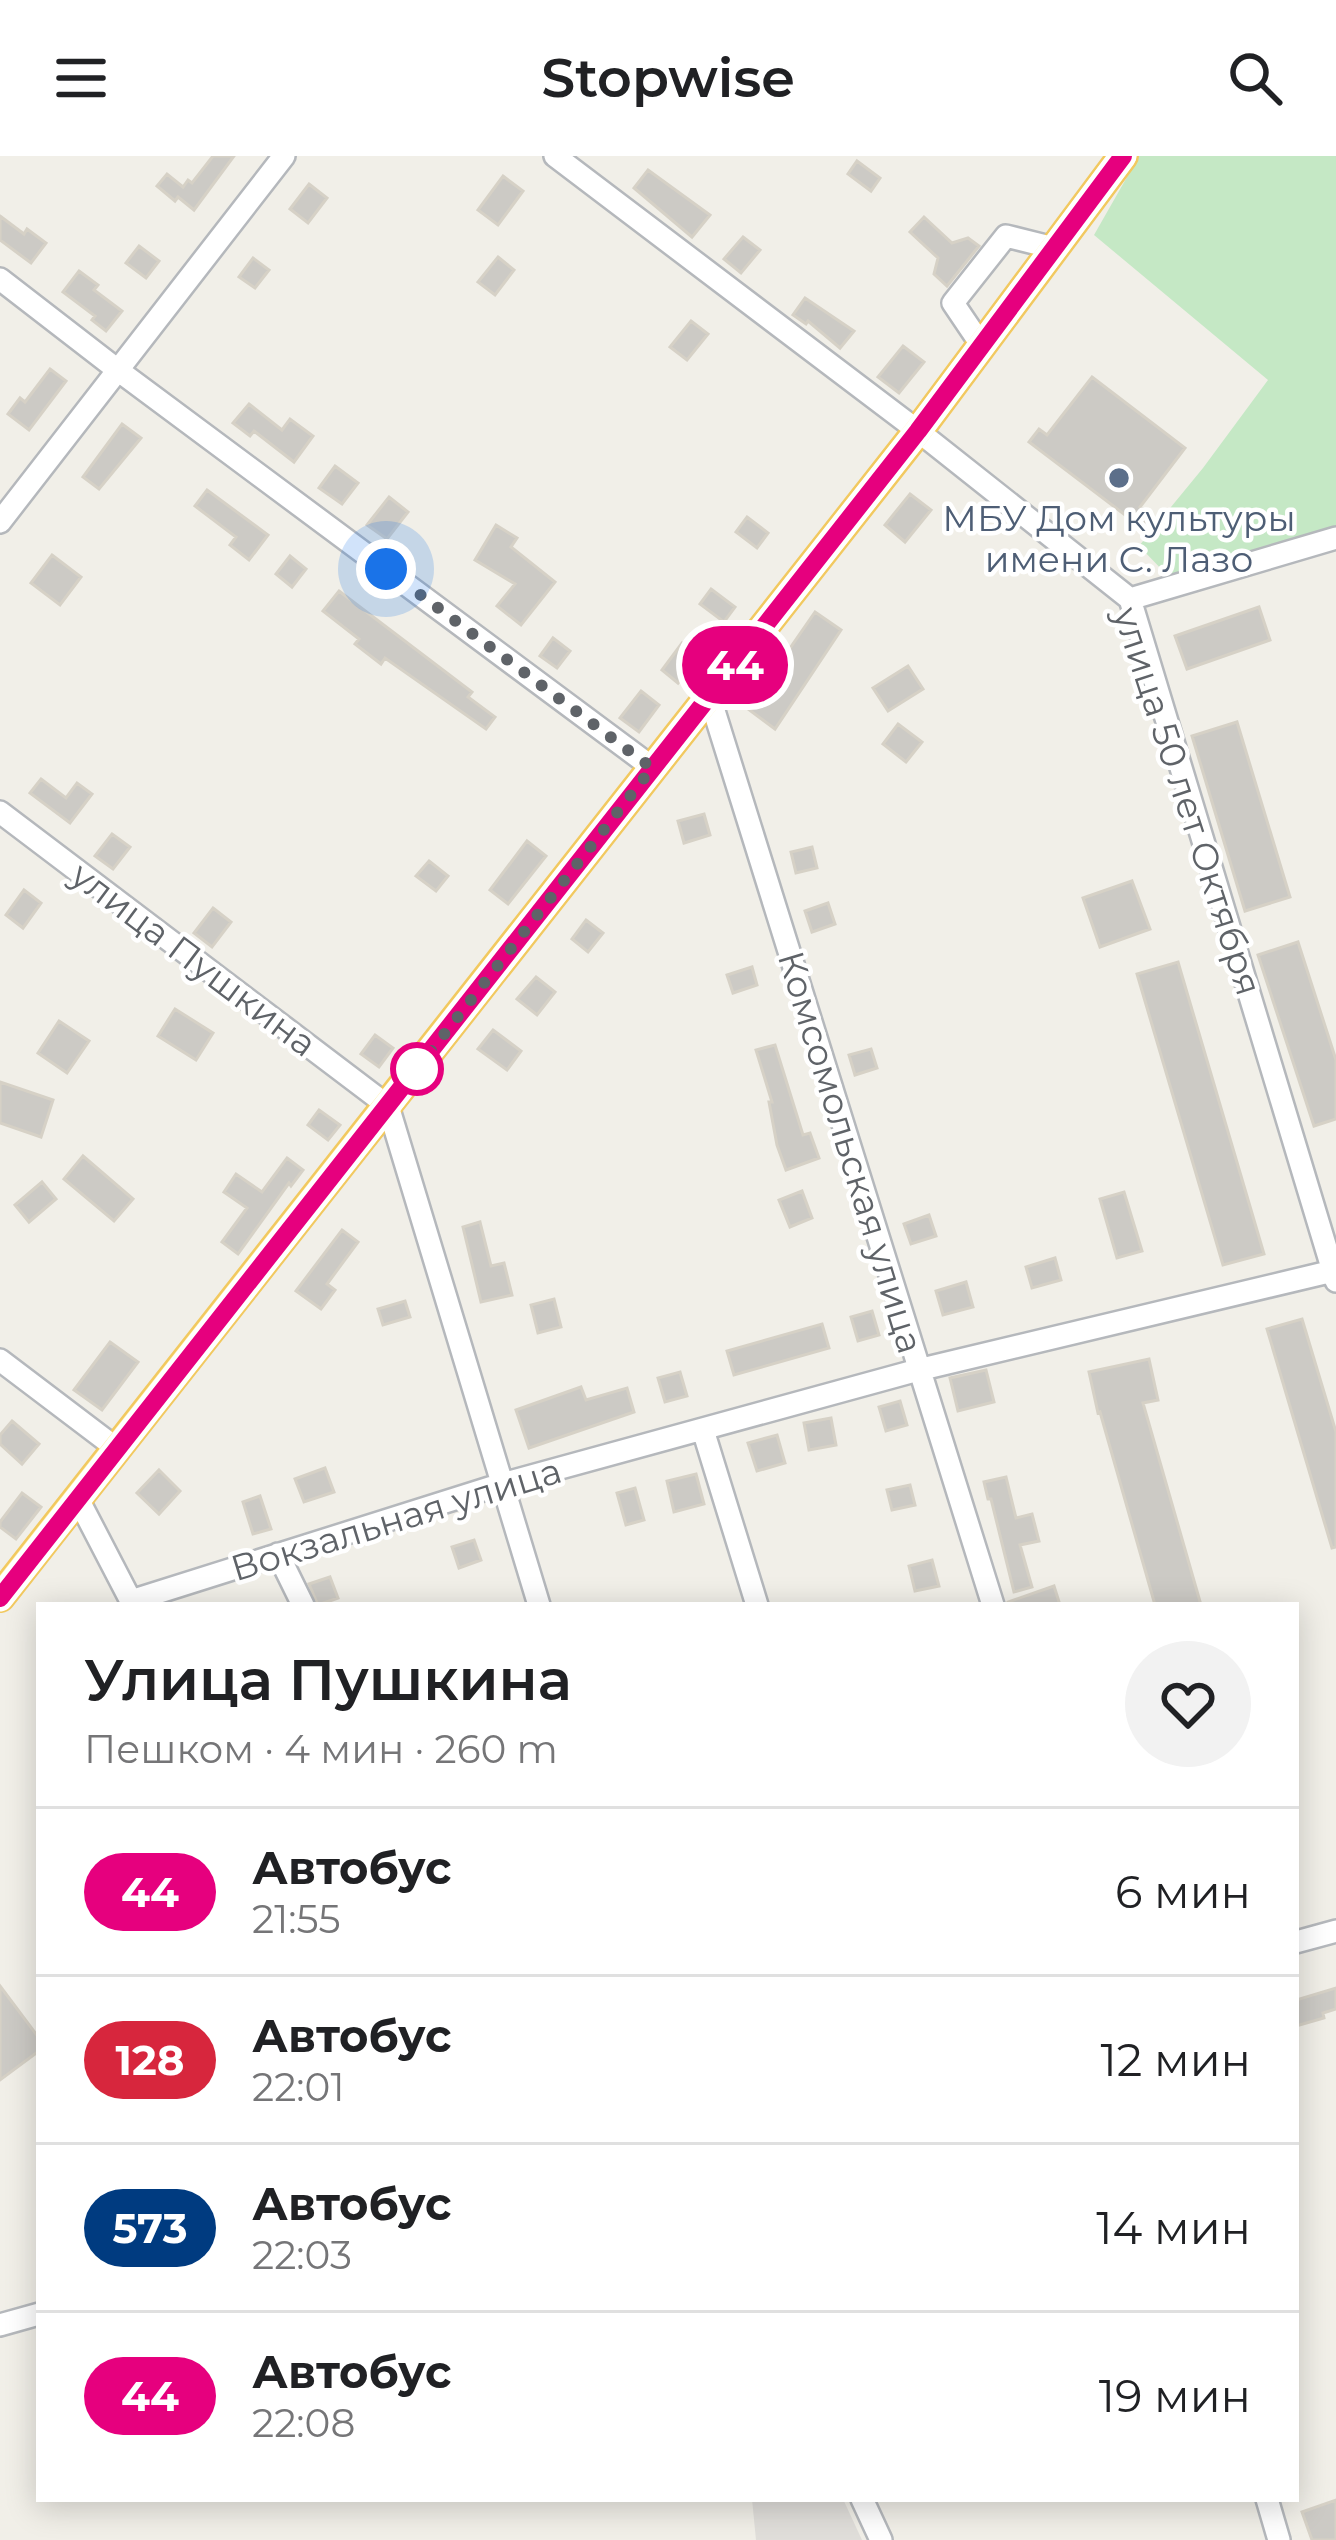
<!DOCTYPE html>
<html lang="ru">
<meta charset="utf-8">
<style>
:root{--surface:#fff;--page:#f2f2f2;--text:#202124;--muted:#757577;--line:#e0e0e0}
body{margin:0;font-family:Montserrat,sans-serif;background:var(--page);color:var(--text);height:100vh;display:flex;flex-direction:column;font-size:45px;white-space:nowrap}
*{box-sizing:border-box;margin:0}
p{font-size:39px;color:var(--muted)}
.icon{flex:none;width:66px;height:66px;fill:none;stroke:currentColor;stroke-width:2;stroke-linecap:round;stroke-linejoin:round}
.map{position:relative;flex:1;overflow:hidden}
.drawer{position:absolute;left:36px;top:1446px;width:1263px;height:900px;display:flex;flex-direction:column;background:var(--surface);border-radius:0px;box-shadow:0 6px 30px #0003}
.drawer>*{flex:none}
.badge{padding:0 24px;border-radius:39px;font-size:42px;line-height:78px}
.you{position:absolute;width:60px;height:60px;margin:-30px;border:9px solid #fff;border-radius:50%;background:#1a73e8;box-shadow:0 0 0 18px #1a73e833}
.map>.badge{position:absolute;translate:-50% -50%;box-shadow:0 0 0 6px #fff}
.round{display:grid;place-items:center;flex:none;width:126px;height:126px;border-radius:63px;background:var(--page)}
.overview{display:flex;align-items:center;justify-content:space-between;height:204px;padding:0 48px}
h1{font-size:57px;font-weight:600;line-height:90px}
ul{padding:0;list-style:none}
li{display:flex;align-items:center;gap:36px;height:168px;padding:0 48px;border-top:3px solid var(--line)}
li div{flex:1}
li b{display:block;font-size:45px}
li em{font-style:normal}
li .badge{min-width:132px;font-weight:700;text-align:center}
header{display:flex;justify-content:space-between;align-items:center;height:156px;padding:0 48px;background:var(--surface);font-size:54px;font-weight:600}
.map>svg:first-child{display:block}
.industrial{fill:#e0deda}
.green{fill:#c5e8c5}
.building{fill:#cccac5;stroke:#d6d1c6;stroke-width:3}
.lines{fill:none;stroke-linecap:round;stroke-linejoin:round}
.minor-casing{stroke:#b5b8bc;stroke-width:26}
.major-casing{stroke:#f2c960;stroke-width:32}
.minor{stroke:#fff;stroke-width:21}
.major{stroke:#fff2af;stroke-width:27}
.line-casing{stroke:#fff;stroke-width:27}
.line{stroke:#e6007e;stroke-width:18}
.walk{stroke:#5f6368;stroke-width:12;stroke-dasharray:0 21.6}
.service-dot{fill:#5c6f8a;stroke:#fff;stroke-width:4.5}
.stop-dot{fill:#fff;stroke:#e6007e;stroke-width:6}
.labels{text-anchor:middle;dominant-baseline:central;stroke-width:9;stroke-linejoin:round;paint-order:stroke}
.service-label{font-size:36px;fill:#4e5e75;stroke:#fff}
.street-label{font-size:36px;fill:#5f6368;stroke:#fff}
</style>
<header><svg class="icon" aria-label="menu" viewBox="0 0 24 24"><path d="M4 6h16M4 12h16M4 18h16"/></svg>Stopwise<svg class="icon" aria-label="search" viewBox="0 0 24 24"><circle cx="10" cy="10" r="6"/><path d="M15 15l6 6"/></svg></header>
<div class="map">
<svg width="1336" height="2384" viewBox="0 0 1336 2384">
<rect width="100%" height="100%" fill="#f1efe8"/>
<path class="industrial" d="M752,2343H843L862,2384H756Z"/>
<path class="green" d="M1139,0H1336V377L1170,422L1139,390L1203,312L1268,224L1094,79Z"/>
<path class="building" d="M213,0H234L194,54L178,41L175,45L157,30L167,18L183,31L188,24L192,27Z
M857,5L880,22L871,35L848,18Z
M648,14L710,59L692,81L634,32Z
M503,20L523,35L498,69L478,54Z
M309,28L327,42L308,67L290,53Z
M0,60L24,78L27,73L46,87L31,107L0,84Z
M924,61L952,87L968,82L979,90L947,130L934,118L938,102L910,76Z
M743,81L760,94L741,117L724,103Z
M139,90L159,105L146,122L126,107Z
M498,101L514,114L495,139L478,126Z
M253,102L269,114L255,132L239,121Z
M79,115L98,129L94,134L122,155L106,175L92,164L95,160L63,136Z
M805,142L854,175L840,192L808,165L806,168L793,159Z
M691,165L708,178L687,204L670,191Z
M903,190L924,206L899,237L878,221Z
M50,213L66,225L29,274L8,258L20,242L25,246Z
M1092,221L1185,292L1140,351L1150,358L1141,371L1029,286L1039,273L1047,279Z
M249,248L282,274L290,263L313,280L294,306L254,275L250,280L233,267Z
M122,268L141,282L99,333L83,321Z
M335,310L358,327L342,348L319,332Z
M207,334L268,379L249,404L230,389L236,381L195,350Z
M910,338L931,354L905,386L885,369Z
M389,341L408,356L387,383L367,369Z
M747,361L768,377L757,392L736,376Z
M496,369L517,382L511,391L555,426L521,469L497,450L515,428L475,404Z
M52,399L81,421L60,449L31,427Z
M290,400L306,413L292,431L276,418Z
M711,433L735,451L724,466L700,448Z
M339,435L472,536L468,541L495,561L486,573L385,502L381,508L355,488L359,483L323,455Z
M1259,451L1270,484L1187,513L1175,480Z
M815,456L841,474L775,573L748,553Z
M553,482L570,495L557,512L540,500Z
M682,487L699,499L678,527L662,514Z
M908,510L923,533L888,555L873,532Z
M641,535L659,549L639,576L620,562Z
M1237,566L1290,741L1245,755L1192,580Z
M898,568L922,586L906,606L883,588Z
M41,623L66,642L77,627L92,638L70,667L30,637Z
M704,658L710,679L684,687L678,665Z
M112,678L130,691L113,713L95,700Z
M527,685L546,700L508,748L490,734Z
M812,691L817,712L796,717L791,696Z
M429,705L448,720L436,735L416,720Z
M1132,725L1150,773L1100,791L1083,742Z
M24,734L41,747L23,772L6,759Z
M828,747L835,768L812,776L805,755Z
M213,752L231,766L212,791L194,777Z
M586,764L603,777L588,796L572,783Z
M1298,786L1336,904V963L1314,970L1258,799Z
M1178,806L1264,1098L1223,1109L1137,818Z
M752,811L757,829L733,837L727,819Z
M536,821L555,836L537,859L517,843Z
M175,853L213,877L196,904L158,880Z
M59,865L89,885L67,917L38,897Z
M493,874L521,895L507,914L478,893Z
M375,879L393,892L379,911L361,898Z
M775,889L803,979L810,977L819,1002L786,1014L777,989L769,946H772L756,894Z
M871,893L877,912L855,919L849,899Z
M0,926L53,944L41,981L0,967Z
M319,954L340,969L328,984L308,969Z
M83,1000L133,1043L114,1065L64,1023Z
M287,1002L303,1014L291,1030L289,1027L238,1098L222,1086L247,1052L224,1036L236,1018L262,1036Z
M42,1026L56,1043L29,1066L15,1049Z
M802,1035L812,1062L790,1071L779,1044Z
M1124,1036L1142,1095L1117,1102L1100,1043Z
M929,1059L936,1080L911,1088L904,1068Z
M480,1066L491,1110L504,1107L512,1139L481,1146L463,1071Z
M342,1074L358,1086L327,1128L335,1134L321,1153L296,1135Z
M1055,1102L1061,1124L1032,1132L1026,1111Z
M966,1126L973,1151L943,1159L936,1135Z
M554,1143L561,1171L538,1177L531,1149Z
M405,1145L410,1161L383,1169L378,1153Z
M872,1155L879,1179L858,1185L851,1161Z
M1302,1163L1336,1276V1391L1332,1392L1267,1173Z
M822,1168L829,1192L734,1219L727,1195Z
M110,1186L138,1206L102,1254L74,1234Z
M1149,1203L1158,1244L1143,1247L1201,1449H1155L1100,1256L1098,1257L1089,1216Z
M986,1214L994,1246L958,1255L950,1222Z
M680,1216L687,1240L665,1246L658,1222Z
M581,1231L586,1244L627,1232L634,1256L529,1292L516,1254Z
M900,1245L907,1269L886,1275L879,1251Z
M831,1262L836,1289L809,1294L804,1267Z
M12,1265L39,1288L22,1308L0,1288V1279Z
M777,1279L785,1307L757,1315L748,1287Z
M325,1312L334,1336L304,1346L295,1323Z
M159,1314L180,1335L159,1358L137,1337Z
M696,1318L704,1348L674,1356L667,1325Z
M1006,1321L1016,1362L1032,1358L1039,1385L1020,1389L1032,1431L1014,1436L991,1343H988L984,1326Z
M910,1329L915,1349L892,1354L887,1334Z
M635,1332L644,1364L626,1369L617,1337Z
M22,1337L41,1351L16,1383L0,1371V1366Z
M260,1340L271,1373L253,1378L243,1346Z
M474,1384L481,1404L459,1412L452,1391Z
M932,1404L939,1430L915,1435L909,1410Z
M330,1421L338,1442L318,1449L309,1428Z
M1054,1430L1060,1449H1008V1446Z
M0,1830L39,1882V1895L0,1924Z
M1336,1832V1853L1323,1857L1324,1862L1296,1870V1844Z
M1336,2344V2384H1312L1302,2356Z"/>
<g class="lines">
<defs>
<path id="minor" d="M555,0L918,275L1130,443L1336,1125
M0,123L119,215L653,612
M982,190L953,147L1006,80L1054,92
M0,366L284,0
M1130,443L1336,382
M710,542L993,1449
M0,656L388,950L539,1449
M0,1204L116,1292
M703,1274L757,1449
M78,1343L131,1445L502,1328L918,1214L1333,1115
M278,1398L303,1449
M1296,1786L1336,1775
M0,2169L39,2158
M862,2343L881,2384
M1267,2343L1279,2384"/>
<path id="major" d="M0,1441L918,275L1123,0"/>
</defs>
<use href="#minor" class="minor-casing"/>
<use href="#major" class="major-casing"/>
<use href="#minor" class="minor"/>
<use href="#major" class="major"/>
</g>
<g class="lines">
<defs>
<path id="line" d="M0,1442L918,275L1123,0"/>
</defs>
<use href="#line" class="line-casing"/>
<use href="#line" class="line"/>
<path class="walk" d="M386,413L652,612L417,913"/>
</g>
<circle class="service-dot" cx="1119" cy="322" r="12"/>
<circle class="stop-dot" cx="417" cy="913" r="24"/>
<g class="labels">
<g class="service-label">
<text x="1119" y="362">МБУ Дом культуры<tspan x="1119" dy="41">имени С. Лазо</tspan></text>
</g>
<g class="street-label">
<text transform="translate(1188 645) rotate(72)">улица 50 лет Октября</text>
<text transform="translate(194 803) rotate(37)">улица Пушкина</text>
<text transform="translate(851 996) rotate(73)">Комсомольская улица</text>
<text transform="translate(396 1363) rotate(-17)">Вокзальная улица</text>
</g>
</g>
</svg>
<div class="you" style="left:386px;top:413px"></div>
<b class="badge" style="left:735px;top:509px;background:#e6007e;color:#fff">44</b>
<section class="drawer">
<div class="overview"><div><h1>Улица Пушкина</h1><p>Пешком · 4 мин · 260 m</p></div><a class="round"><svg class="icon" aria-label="heart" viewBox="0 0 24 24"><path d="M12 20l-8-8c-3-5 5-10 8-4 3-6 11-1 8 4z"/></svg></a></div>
<ul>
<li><span class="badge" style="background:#e6007e;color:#fff">44</span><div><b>Автобус</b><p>21:55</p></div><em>6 мин</em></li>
<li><span class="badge" style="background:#d7263d;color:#fff">128</span><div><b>Автобус</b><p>22:01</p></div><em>12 мин</em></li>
<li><span class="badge" style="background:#003b80;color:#fff">573</span><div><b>Автобус</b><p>22:03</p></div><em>14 мин</em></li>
<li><span class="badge" style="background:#e6007e;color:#fff">44</span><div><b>Автобус</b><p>22:08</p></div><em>19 мин</em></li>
</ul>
</section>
</div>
